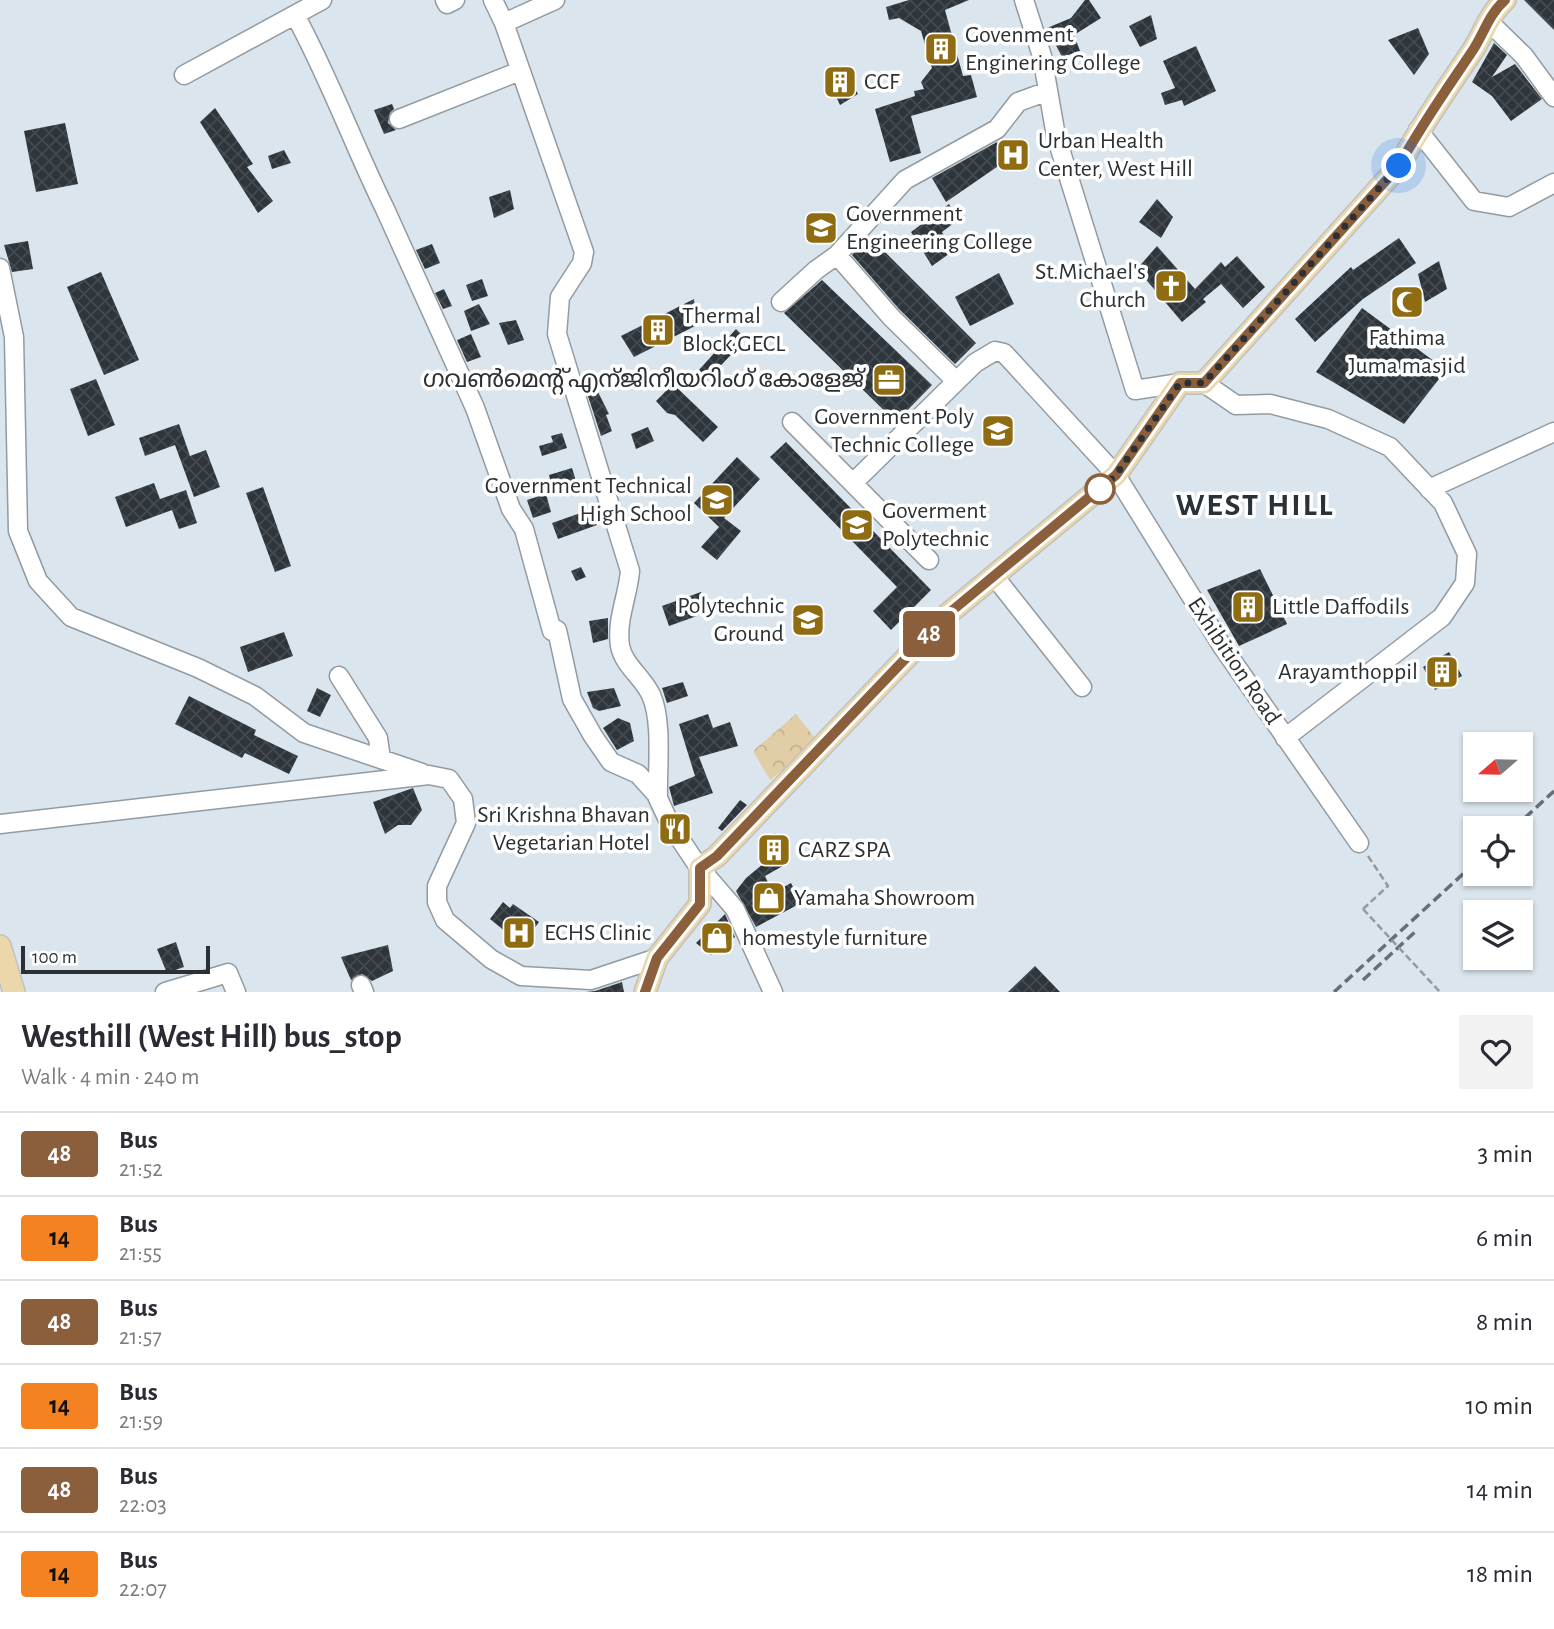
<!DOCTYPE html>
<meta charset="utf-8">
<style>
:root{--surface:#fff;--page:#f2f2f3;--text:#2b2b33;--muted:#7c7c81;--line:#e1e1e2}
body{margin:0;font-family:"Alegreya Sans","Noto Sans Malayalam",sans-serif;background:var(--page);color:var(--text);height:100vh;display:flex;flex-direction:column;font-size:26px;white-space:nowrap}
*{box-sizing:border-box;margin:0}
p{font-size:23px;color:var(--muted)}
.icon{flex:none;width:38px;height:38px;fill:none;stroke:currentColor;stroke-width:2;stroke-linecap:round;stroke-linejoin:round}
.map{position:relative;height:992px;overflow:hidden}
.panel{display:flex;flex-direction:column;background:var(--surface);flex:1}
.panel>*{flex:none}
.badge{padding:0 14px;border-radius:5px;font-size:24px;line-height:46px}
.needle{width:46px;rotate:250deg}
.fabs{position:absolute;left:1463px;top:732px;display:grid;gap:14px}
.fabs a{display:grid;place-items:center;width:70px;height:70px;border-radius:0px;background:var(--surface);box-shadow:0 2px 5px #0004;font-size:35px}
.scale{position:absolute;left:21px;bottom:18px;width:189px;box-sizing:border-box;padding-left:7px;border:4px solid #2c3033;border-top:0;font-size:19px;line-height:24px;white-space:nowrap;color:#2c3033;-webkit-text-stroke:5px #fff;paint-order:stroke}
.you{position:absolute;width:35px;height:35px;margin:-18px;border:5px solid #fff;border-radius:50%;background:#1a73e8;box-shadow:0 0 0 10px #1a73e833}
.map>.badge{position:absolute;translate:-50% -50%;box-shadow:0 0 0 4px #fff}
.round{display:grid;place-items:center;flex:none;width:74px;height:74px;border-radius:0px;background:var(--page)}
.headline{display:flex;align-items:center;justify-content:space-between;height:119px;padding:0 21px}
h1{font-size:33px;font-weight:700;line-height:52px}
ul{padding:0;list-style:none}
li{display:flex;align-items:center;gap:21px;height:84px;padding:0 21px;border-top:2px solid var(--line)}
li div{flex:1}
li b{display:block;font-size:26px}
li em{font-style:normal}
li .badge{min-width:77px;font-weight:700;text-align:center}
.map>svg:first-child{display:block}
.park{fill:url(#park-crowns)}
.building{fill:url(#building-cross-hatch)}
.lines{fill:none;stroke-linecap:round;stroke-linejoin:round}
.minor-casing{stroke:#929ba2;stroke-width:21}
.major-casing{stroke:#c0c1c2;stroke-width:24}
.path{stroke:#939aa0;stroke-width:2.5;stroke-dasharray:7 3.5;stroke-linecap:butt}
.minor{stroke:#fff;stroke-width:18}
.major{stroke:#ecd7aa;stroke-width:21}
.rail{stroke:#686e73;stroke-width:3.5;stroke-dasharray:10 5;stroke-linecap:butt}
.path-bridge{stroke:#939aa0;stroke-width:2.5;stroke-dasharray:7 3.5;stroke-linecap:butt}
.line-casing{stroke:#fff;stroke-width:16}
.line{stroke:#8b5e3c;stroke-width:10}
.walk{stroke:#2c3033;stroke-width:7;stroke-dasharray:0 12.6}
.stop-dot{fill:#fff;stroke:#8b5e3c;stroke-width:3.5}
.labels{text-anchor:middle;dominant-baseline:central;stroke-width:7;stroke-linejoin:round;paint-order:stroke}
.poi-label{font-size:24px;fill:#2c3033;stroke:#fff;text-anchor:start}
.street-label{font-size:24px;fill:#2c3033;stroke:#fff}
.district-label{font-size:32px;font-weight:bold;letter-spacing:2px;fill:#2a3238;stroke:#fff}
</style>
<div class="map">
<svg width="1554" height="992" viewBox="0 0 1554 992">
<defs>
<pattern id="park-crowns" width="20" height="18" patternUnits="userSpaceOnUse" patternTransform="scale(1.75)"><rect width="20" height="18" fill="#e2cea6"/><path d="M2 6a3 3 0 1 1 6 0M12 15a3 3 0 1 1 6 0" fill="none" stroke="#c2b18f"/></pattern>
<pattern id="building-cross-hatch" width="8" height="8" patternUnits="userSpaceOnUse" patternTransform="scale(1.75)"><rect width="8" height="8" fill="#2e363c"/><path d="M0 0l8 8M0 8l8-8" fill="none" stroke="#444b50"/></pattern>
</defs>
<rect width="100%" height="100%" fill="#dbe5ed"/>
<path class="park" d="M796,714L818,742L770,780L753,751Z"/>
<path class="building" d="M909,0H969L945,10L963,76L971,75L977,97L911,116L921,153L890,162L875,109L915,96L914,91L924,89L921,82L932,68L921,31L899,18L889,20L886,7Z
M1085,0H1089L1101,18L1074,35L1080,51L1062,57L1047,28L1071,18Z
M1524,0H1554V30Z
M1151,15L1157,39L1140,47L1129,26Z
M1418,28L1429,54L1414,75L1388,40Z
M1494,43L1507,55L1492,77L1515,64L1542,99L1511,121L1492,96L1472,82Z
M1196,46L1216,91L1184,106L1182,100L1165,105L1161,93L1175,88L1163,61Z
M832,66L835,70L842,68L858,94L840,105L824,71Z
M392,104L394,109L390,113L388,123L396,130L384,134L374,110Z
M215,108L253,164L247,167L273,201L258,213L200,122Z
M65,123L78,184L36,192L24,131Z
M997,142L1007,160L946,202L932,178Z
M284,150L291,163L272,169L268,156Z
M510,190L514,209L494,218L489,197Z
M1157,199L1173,217L1161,238L1139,222Z
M949,204L958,220L942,232L953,251L932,266L911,232Z
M869,236L976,343L955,364L899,309L852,255Z
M1399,238L1416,263L1363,299L1315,342L1295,319L1351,267L1353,270Z
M28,241L33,269L12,272L4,245Z
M432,244L440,263L425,269L416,250Z
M1157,246L1195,289L1221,262L1225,267L1237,256L1265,287L1243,308L1221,284L1203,299L1206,302L1182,322L1137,269Z
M1439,261L1447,289L1425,302L1418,274Z
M101,272L139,360L104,375L67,287Z
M999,273L1014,304L970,326L955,297Z
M482,279L488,296L472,301L466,285Z
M822,280L932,385L896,422L784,313Z
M444,289L452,306L443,309L435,293Z
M694,299L697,325L634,357L621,336Z
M479,304L490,324L471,331L464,311Z
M1362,308L1446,370L1404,424L1316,372Z
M516,320L524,340L508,345L499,323Z
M736,329L746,339L707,380L698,371Z
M471,334L481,357L467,362L457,340Z
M96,379L115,425L88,436L70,389Z
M673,384L718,427L703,442L675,415L667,413L656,401Z
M597,390L609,414L606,415L612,431L601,436L587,393Z
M179,424L190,456L206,450L220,487L194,497L175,445L145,456L139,438Z
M648,427L654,441L636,449L631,434Z
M562,433L567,448L542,456L539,446L553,442L551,436Z
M786,442L931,590L891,630L873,611L897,587L770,457Z
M737,457L760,479L724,518L741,531L717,560L701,547L719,527L694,503Z
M572,468L577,484L553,491L549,475Z
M154,483L160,499L186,490L197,523L179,529L172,510L126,527L115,497Z
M263,487L291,566L275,572L246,493Z
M546,494L551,512L533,518L527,500Z
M592,509L597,525L558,539L552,523Z
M581,567L586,577L576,581L571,571Z
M1260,569L1287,624L1239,646L1207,590Z
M701,592L708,612L669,626L662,606Z
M608,618V639L593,643L589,621Z
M284,632L293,656L248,672L240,647Z
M1449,652L1462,676L1435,690L1423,667Z
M683,682L688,696L667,703L662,688Z
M317,688L331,695L320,717L307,711Z
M614,688L621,706L599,711L593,708L587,692Z
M189,696L256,730L254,735L298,756L289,774L245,753L242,758L175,724Z
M708,714L713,728L730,722L738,746L699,757L713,793L674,806L669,787L695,776L679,724Z
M618,718L630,723L634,741L617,750L603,728Z
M413,788L422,810L411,825H398L385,834L373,802Z
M740,800L747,805L722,831L718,828Z
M775,833L788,863L765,876L773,893L791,883L801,903L756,927L736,891L746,878L774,855L760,848Z
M503,902L510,908L513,904L539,922L522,945L490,919Z
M725,914L735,937L711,955L696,943Z
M176,942L184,967L167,973L157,949Z
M388,945L393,971L372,981L362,974L351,980L341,957Z
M1035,966L1060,992H1008Z
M622,982L624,992H586L595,991Z"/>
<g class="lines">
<defs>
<path id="minor" d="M445,0L447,4L455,0
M493,0L504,23L555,0
M1024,0L1042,56L1056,136L1135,390L1180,383
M295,15C329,77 354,146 385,209L475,408L511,509L524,529L552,631L557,630L572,699L593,736L611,762L638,774L656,794L670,824L698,866L735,909L773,992
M1488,21L1524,56L1554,97
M504,23L584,252L582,263L560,297L557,334L630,571C628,596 616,620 620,646C624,666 643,677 651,695C663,721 657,769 658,798
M184,75L322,0
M399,119L520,71
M1418,130L1474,201L1509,207L1554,183
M837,255L891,317L956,381
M0,268L14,337L18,531L38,581L71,617L198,668L255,696L304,733L422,773
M781,302L816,270L837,255L905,180L997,129L1018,102L1048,91
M1204,383L1236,405L1270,404L1328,419L1390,447L1443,503L1467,554L1465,583L1442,617L1285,738
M792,422L929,560
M853,483L975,363L995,351L1004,353L1116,475L1222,646L1359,843
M1429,489L1554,432
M994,576L1082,687
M339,676L378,738L381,759
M0,824L429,775L449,779L463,799L466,823L437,886V902L445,920L491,959L521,976L591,980L657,958
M361,985L364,992
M165,992L228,973L236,992"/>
<path id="major" d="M0,946L14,992
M645,992L657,958L700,904V868L717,856L948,614L1116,475L1180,383H1204L1399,166C1421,125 1447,89 1473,50C1484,33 1489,14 1505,0"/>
</defs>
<use href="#minor" class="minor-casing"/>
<use href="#major" class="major-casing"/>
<path class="path" d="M1363,909L1388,886L1368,856"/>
<use href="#minor" class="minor"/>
<use href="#major" class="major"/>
<path class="rail" d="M1514,828L1554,791
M1363,980L1417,930
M1334,992L1475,863"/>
<path class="path-bridge" d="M1363,909L1440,992"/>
</g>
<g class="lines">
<defs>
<path id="line" d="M645,992L657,958L700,904V868L717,856L948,614L1116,475L1180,383H1204L1399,166C1421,125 1447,89 1473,50C1484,33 1489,14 1505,0"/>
</defs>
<use href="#line" class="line-casing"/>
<use href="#line" class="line"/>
<path class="walk" d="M1100,489L1096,492L1116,475L1180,383H1204L1399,166"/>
</g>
<defs>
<symbol id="building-square" viewBox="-11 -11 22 22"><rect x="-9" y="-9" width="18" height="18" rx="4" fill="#8f6c11" stroke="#fff"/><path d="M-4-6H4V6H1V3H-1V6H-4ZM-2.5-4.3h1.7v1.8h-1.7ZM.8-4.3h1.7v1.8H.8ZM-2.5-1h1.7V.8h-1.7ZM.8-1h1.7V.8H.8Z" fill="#fff"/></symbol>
<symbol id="hospital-square" viewBox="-11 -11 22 22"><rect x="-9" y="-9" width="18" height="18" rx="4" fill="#8f6c11" stroke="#fff"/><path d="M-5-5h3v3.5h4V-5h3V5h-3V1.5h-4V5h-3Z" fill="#fff"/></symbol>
<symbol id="university-square" viewBox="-11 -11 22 22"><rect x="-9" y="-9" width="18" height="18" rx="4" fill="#8f6c11" stroke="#fff"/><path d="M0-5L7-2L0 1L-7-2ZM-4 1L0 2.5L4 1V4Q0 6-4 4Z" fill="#fff"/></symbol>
<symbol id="church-square" viewBox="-11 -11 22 22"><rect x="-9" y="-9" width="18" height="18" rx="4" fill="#8f6c11" stroke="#fff"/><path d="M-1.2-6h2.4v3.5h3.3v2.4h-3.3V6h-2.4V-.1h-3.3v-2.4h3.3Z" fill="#fff"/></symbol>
<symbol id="mosque-square" viewBox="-11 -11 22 22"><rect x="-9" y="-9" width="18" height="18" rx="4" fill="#8f6c11" stroke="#fff"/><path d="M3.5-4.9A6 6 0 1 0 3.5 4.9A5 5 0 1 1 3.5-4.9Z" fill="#fff"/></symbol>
<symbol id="office-square" viewBox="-11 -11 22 22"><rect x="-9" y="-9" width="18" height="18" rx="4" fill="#8f6c11" stroke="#fff"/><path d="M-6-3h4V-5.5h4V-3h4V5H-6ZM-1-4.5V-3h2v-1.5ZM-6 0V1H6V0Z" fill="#fff"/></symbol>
<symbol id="school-square" viewBox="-11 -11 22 22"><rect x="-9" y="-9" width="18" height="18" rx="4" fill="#8f6c11" stroke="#fff"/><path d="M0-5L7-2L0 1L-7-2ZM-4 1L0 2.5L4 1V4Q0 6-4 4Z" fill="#fff"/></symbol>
<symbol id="restaurant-square" viewBox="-11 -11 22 22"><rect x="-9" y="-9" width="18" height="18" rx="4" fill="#8f6c11" stroke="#fff"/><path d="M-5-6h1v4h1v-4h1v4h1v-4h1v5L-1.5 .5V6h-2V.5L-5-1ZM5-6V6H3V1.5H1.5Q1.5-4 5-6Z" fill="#fff"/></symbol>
<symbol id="shop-square" viewBox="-11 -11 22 22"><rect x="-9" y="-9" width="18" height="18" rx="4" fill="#8f6c11" stroke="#fff"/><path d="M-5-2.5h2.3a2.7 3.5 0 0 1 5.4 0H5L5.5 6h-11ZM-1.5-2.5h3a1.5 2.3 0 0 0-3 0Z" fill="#fff"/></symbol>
</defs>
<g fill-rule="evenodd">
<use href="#building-square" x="922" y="30" width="38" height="38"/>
<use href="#building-square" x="821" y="63" width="38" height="38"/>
<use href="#hospital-square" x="994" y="136" width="38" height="38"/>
<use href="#university-square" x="802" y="209" width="38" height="38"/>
<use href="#church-square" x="1152" y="267" width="38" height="38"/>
<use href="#mosque-square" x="1388" y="283" width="38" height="38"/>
<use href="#building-square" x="639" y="311" width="38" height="38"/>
<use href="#office-square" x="870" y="361" width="38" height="38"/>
<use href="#university-square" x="979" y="412" width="38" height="38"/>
<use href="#school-square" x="698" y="481" width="38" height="38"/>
<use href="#university-square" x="838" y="506" width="38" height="38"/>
<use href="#building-square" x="1229" y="588" width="38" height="38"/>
<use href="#university-square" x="789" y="601" width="38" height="38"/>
<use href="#building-square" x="1423" y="653" width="38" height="38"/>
<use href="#restaurant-square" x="656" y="810" width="38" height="38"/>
<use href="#building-square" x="755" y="831" width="38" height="38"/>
<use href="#shop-square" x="750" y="879" width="38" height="38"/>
<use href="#hospital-square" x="500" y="914" width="38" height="38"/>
<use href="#shop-square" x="698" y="919" width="38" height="38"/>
</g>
<circle class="stop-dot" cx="1100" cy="489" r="14"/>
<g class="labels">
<g class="poi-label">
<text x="965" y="35">Govenment<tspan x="965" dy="28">Enginering College</tspan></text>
<text x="864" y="82">CCF</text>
<text x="1038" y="141">Urban Health<tspan x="1038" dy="28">Center, West Hill</tspan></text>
<text x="846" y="214">Government<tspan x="846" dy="28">Engineering College</tspan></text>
<text x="1146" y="272" text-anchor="end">St.Michael's<tspan x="1146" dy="28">Church</tspan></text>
<text x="682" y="316">Thermal<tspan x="682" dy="28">Block,GECL</tspan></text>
<text x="1407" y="338" text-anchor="middle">Fathima<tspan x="1407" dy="28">Juma masjid</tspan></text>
<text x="864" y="380" text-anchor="end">ഗവൺമെന്റ് എന്ജിനീയറിംഗ് കോളേജ്</text>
<text x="974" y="417" text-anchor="end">Government Poly<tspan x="974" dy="28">Technic College</tspan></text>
<text x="692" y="486" text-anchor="end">Government Technical<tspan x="692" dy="28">High School</tspan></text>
<text x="882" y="511">Goverment<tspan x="882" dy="28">Polytechnic</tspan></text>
<text x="784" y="606" text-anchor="end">Polytechnic<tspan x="784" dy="28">Ground</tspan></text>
<text x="1272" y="607">Little Daffodils</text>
<text x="1418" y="672" text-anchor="end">Arayamthoppil</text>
<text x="650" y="815" text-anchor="end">Sri Krishna Bhavan<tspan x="650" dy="28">Vegetarian Hotel</tspan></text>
<text x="798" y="850">CARZ SPA</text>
<text x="794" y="898">Yamaha Showroom</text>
<text x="544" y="933">ECHS Clinic</text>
<text x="742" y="938">homestyle furniture</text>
</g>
<g class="street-label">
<text transform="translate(1234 661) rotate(56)">Exhibition Road</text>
</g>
<g class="district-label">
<text x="1255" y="505">WEST HILL</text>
</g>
</g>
</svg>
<div class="fabs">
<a><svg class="needle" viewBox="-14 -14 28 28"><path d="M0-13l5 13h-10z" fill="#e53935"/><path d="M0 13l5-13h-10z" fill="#7c7c81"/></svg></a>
<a><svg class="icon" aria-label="locate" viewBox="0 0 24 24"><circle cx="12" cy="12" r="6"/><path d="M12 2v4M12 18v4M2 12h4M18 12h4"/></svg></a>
<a><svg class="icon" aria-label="layers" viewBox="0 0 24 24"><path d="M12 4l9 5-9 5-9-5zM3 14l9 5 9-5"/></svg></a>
</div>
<div class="scale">100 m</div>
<div class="you" style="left:1399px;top:166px"></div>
<b class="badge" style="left:929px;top:634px;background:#8b5e3c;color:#fff">48</b>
</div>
<section class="panel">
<div class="headline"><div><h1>Westhill (West Hill) bus_stop</h1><p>Walk · 4 min · 240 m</p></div><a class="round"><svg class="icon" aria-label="heart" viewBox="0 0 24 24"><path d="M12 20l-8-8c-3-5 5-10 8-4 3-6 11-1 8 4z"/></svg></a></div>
<ul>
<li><span class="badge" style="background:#8b5e3c;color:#fff">48</span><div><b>Bus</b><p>21:52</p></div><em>3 min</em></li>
<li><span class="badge" style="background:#f58220;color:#111">14</span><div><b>Bus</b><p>21:55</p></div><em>6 min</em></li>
<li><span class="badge" style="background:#8b5e3c;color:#fff">48</span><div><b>Bus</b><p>21:57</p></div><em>8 min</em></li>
<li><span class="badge" style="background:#f58220;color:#111">14</span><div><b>Bus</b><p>21:59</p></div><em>10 min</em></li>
<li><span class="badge" style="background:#8b5e3c;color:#fff">48</span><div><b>Bus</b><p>22:03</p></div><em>14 min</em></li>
<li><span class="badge" style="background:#f58220;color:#111">14</span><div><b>Bus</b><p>22:07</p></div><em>18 min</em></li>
</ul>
</section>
